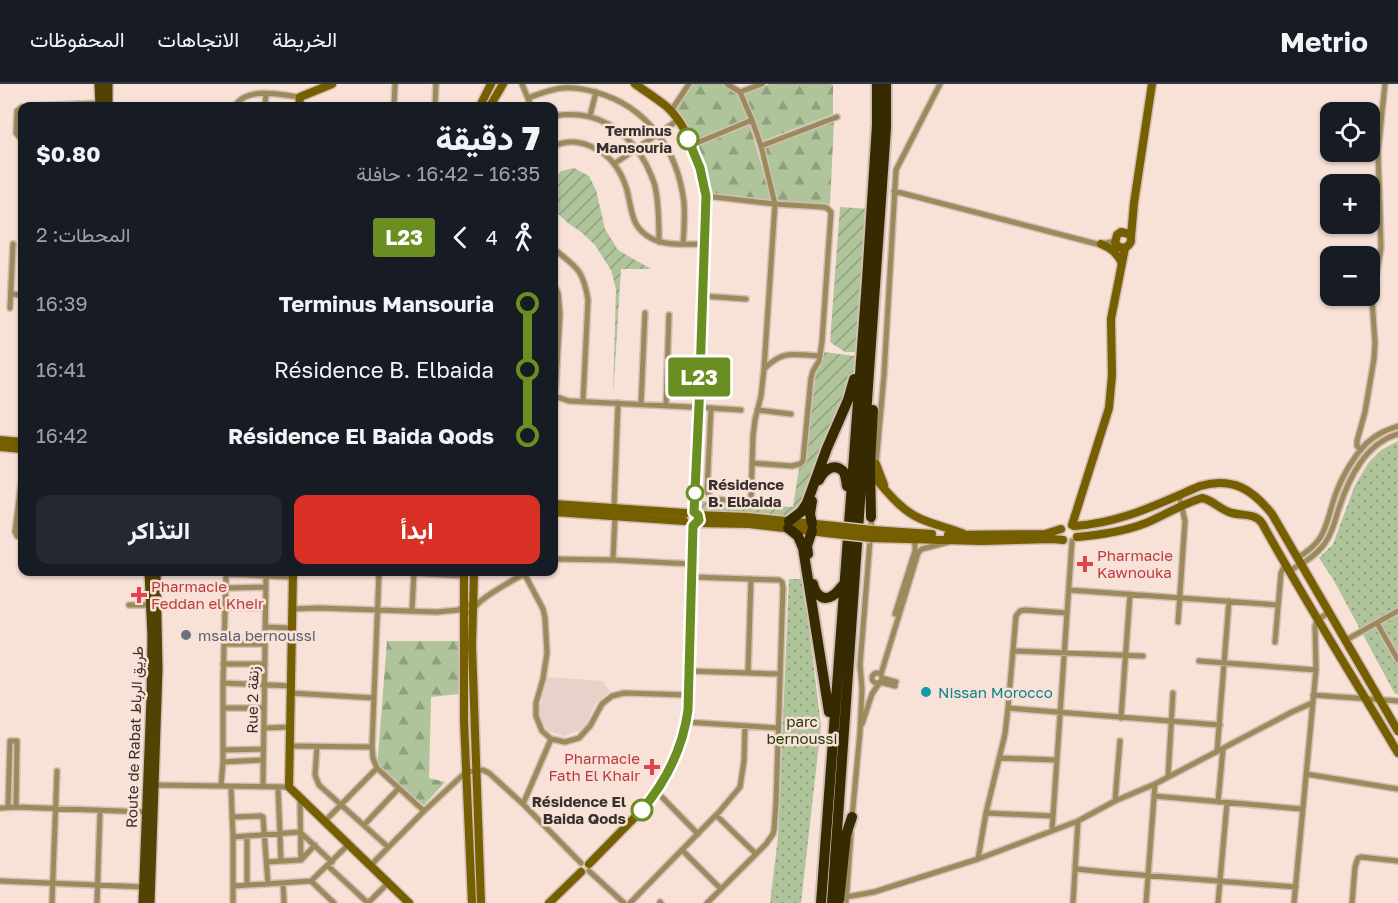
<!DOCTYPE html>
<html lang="ar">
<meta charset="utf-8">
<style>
:root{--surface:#171b24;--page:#242831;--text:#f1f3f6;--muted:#9ea1a6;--line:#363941;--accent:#d93025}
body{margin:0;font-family:"Golos Text",Vazirmatn,sans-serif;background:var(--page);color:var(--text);direction:rtl;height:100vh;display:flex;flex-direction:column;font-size:22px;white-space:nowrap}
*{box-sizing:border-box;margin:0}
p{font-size:20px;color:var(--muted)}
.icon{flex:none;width:33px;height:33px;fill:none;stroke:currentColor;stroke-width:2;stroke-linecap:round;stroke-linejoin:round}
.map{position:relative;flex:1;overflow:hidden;direction:ltr}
.sheet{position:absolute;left:18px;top:18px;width:540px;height:474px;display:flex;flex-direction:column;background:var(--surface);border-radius:12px;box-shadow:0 2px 4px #0004;direction:rtl}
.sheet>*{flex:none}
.badge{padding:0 12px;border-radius:4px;font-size:21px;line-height:39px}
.controls{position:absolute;left:1320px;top:18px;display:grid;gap:12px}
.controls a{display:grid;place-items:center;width:60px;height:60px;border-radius:12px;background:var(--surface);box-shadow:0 2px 4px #0004;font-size:30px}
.map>.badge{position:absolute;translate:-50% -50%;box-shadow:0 0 0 3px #fff}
.legs{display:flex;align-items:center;gap:9px;height:66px;padding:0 18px;font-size:20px}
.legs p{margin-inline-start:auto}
.headline{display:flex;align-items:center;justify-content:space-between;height:102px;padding:0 18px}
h1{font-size:33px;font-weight:800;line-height:45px}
.primary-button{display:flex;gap:12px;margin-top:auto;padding:12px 18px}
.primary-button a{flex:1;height:69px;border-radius:12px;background:var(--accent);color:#fff;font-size:24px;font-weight:800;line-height:69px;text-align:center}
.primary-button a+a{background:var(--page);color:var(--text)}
ul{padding:0 18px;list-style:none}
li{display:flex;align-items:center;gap:21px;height:66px;font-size:22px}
li i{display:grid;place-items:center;width:9px;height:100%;margin:0 8px;background:currentColor}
li i::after{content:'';width:15px;height:15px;margin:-8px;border:4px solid;border-radius:50%;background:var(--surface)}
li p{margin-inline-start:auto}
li:first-child i{background:linear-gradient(#0000 50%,currentColor 0)}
li:last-child i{background:linear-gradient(currentColor 50%,#0000 0)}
header{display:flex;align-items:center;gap:36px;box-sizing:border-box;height:84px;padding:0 30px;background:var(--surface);border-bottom:2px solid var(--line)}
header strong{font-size:28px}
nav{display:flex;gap:33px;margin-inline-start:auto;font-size:21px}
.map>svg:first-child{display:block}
.education{fill:#e9d0c8}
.grass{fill:url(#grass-dots)}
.forest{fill:url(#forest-firs)}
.garden{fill:url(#garden-furrows)}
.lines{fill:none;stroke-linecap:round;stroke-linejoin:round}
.street-casing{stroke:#d2beb4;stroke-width:8}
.secondary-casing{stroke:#d2beb4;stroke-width:11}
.primary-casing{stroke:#d2beb4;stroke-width:12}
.highway-casing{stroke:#d2beb4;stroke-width:14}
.street{stroke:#9b8b5c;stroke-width:5}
.secondary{stroke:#765f00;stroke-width:8}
.primary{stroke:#524204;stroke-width:9}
.highway{stroke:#362a00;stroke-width:10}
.secondary-bridge-casing{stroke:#d2beb4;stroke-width:11;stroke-linecap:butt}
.secondary-bridge{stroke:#765f00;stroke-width:8}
.line-1-casing{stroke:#fff;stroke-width:14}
.line-1{stroke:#6b8e23;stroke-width:9}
.stop-1-dot{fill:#fff;stroke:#6b8e23;stroke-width:3}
.health-dot{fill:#e0444e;stroke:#f8e1d6;stroke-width:2}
.worship-dot{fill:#6b7280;stroke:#f8e1d6;stroke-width:2}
.culture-dot{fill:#0f9aa8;stroke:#f8e1d6;stroke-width:2}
.labels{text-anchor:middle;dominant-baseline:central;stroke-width:5;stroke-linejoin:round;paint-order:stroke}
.stop-label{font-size:15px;font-weight:bold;fill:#38302c;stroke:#f8e1d6;text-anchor:end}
.health-label{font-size:15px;fill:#be3a42;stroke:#f8e1d6;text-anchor:start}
.worship-label{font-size:15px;fill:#5b616d;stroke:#f8e1d6;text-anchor:start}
.culture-label{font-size:15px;fill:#0d838f;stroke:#f8e1d6;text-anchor:start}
.street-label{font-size:15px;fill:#38302c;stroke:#f8e1d6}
.park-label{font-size:15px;fill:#25390c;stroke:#f8e1d6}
</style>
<header>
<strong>Metrio</strong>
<nav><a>الخريطة</a><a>الاتجاهات</a><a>المحفوظات</a></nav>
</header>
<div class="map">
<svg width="1398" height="819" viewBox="0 0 1398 819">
<defs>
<pattern id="grass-dots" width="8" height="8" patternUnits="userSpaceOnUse" patternTransform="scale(1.5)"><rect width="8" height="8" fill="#afc49b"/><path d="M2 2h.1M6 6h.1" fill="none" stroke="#8fa07f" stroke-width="1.8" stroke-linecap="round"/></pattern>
<pattern id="forest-firs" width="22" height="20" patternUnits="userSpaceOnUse" patternTransform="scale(1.5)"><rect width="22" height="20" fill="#afc49b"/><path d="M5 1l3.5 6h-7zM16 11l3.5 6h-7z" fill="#8fa07f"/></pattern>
<pattern id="garden-furrows" width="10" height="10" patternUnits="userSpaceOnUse" patternTransform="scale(1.5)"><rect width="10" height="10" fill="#afc49b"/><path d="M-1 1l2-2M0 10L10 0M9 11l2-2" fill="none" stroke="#8fa07f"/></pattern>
</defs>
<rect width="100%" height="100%" fill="#f8e1d6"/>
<path class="education" d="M547,593L603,597L610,607L595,620L584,645L564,652L549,647L541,636L539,627Z"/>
<path class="grass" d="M1398,357V610H1395L1333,495L1319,474L1333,460L1355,401L1369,378L1381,366Z
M789,495H803L821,642L801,819H770L778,753Z"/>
<path class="forest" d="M692,0H724L737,10L748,35L694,57L672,29Z
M770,0H831L833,1V30L762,57L744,10Z
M834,37L830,120L776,117L764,64Z
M750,41L771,116L708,110L697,62Z
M387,557H464L458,610L431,613L429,694L445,698L424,721L377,684Z"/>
<path class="garden" d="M574,84L589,92L596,106L605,145L618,166L651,185H621L613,313L616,205L611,186L595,161L581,148L568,139L557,129L554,122V95L561,87Z
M840,123L869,125L857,268H845L830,258Z
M824,268L855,272L852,296L806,425L792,436L717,431L702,425V417L793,423L799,384L805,379L816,287L820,283Z"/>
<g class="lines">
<defs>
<path id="street" d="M522,0L531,22
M740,8L762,0
M528,14C539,10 551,5 563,4C574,3 584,5 595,8C647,22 678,66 684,119C685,132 684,147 683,160
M35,22L100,19
M235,22C247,2 280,11 300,13
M265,22L266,10
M394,22L395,0
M435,22L436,0
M22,23L17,27L16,49L22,56
M671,27L689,0
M554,32C595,25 626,44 646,80C649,87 653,94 655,102C659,120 659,139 659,158
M590,32L596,8
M692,61L752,36
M554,62C565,57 578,57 590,62C612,70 625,92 629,115C632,129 633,142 646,151C662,163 685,160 704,160
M761,62L837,33
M614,80L678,36
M894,107L1097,160H1101L1115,157
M706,112L775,120L823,123L827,124L831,128L822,258L819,277L813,287L811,294L803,377L800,380L792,382L752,379
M554,165C577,184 583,185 588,216L583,318
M554,201L558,209L560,230L554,329
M11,210L22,211
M703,212L746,215
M10,224L13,160
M764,285C784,265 794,271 819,272
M554,312L569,317L711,324L707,407L710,413L714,415L746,418L751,415L753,352L755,336L761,312L764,285L775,120L761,62L752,36L740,8L727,0
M641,320L645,229
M666,321L669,231
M711,324L741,326
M757,326L791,330
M1361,366L1357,362V357L1365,328L1374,275L1375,259L1372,215L1381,164L1378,67L1385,0
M876,381L884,291L896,86L940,0
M22,398L21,400L15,448L17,452L22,453
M614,424L618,319
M1297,474C1327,457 1325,441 1335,412C1341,394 1357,365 1373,354C1380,348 1389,345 1398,342
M554,475L613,476L692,480
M613,476L615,433
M1289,487C1303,479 1316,472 1325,459C1333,448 1335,436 1339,424C1349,394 1365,360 1398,350
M414,489L464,492
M524,489L543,525L545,534L547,569L543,595L536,619V632L542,647L551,655L565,658L579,654L590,642L602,620L612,612L624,609L689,611
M693,493L779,496L782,498L783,504L776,719L774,746L773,750L766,760L707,819
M225,504L266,503
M1069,506L1278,521
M129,521H150
M225,523L265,524
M292,525L319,524L437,528L458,526L464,522L479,518
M412,527L414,488
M462,528L464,530C475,527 474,522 482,516C496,505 512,497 527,488
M895,530L915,467V460L911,455
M1178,538L1185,437L1179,411
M1377,539L1398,576
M266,543L291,544
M1346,556L1398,527
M1275,558L1281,489L1285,480
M224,560H265
M1013,567L1143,572
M1199,577L1316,586
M223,580H265
M689,587L780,590
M748,589L751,495
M872 594a5 5 0 1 1 10 0a5 5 0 1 1-10 0Z
M881,590L918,469L922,465L949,458
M882,594L896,598
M880,598L895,602
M223,599L291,602
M291,609L374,614
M1313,611L1398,617
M223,624H264
M1008,624L1220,641
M1121,634L1130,510
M686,638L778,644
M862,640L872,610L880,598
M264,644L291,643
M290,662L372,663
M317,663L315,691L319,701L388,763
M223,666L263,665
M1217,668L1229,517
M999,674L1057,676
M223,678L263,676
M377,684L373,674L372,663L379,488
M1306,690L1398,705
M1168,693L1173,609
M152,701L289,703
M221,702L223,678V599L226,492L228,490L292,493
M231,703L233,753V819
M263,703L266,492
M278,703L281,777
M657,708L698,750
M1154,712L1302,725
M300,715L301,776
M1115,717L1120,657
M1218,718L1223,665
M523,720L551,655
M8,723L10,657H17L16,723
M0,724L16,723L146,728
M986,729L1053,732
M716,731L756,770
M232,733L261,732L263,733L268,800
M852,734L860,648L862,605L860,581L872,432
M325,737L377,684L424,727
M364,741L399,704
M1052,747L1072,457
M247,752V801
M233,753L300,748L332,778
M682,766L721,805
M978,775L986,729L1005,650L1008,624L1016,532L1020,527L1025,526L1067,529
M267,778L301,776L315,761
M371,781L424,727L466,688L483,686L489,689L523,720L581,779
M328,782L368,819
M1076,785L1116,789L1296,803
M589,787L624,819
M0,797L144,803
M311,797L334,819
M283,799L284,819
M233,802L311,797L349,760
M846,813L874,808L978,775L1078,737L1115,717L1155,700L1292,628L1312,619
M660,818L661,819
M52,819L57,687
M97,819L100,727
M368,819L388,799
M630,819L719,728L740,703L744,677L745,643
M846,819L851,749
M1073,819L1078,737
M1146,819L1155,700
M1218,819L1227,719
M1294,819L1316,586L1315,542L1317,536L1330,528
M1352,819L1355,783L1358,774L1361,773L1398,777"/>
<path id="secondary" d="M635,0C645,7 656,14 666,22C690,43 699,82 706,112L694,427
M299,22L300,13L332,0
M480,22L491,0
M490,22L503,0
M1131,153L1134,119L1152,0
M1101,160C1111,164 1117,169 1122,179
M0,356L22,358
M0,363L22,365
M876,380L884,401
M875,394C888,409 902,427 921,435C935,441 949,444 962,449
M554,420L686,429
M554,428L684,437
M698,431L747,433L835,442
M698,439L749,440L835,450
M1072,441L1109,324L1112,291L1111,235L1125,164C1131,160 1133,156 1129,150L1121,148L1117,151L1115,159L1119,163L1125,164
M1074,442C1121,439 1158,420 1200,402C1233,393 1252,405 1272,430L1398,647
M872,446L932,450
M948,451L1045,450L1061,445
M1077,453C1100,451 1123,448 1146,439C1165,431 1182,420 1202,414C1213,416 1220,426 1232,429C1243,432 1255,429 1262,439C1305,517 1353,593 1398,669
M871,454L981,457L1052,455L1063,456
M293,488L289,703L409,819
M464,488V637L472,819
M474,488L472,562L481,819
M589,780L642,726L657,708L675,673L681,656L688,626L693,442
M549,819L581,788"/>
<path id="primary" d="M99,0L100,22
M108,0V22
M143,819L151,615L152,552L149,488
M150,819L158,585L156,488"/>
<path id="highway" d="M819,396C823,387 833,378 843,387C846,391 846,397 847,402
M871,433L870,380L873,326
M789,437L801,428L807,419L827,364L848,316L854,295
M812,440L810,430L812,417
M788,444L798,452L803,464L829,628
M808,470L807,462L812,447
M813,500C815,509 822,518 832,512C837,510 840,504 844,500
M839,816L846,751L852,733
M821,819L867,196L877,41V0
M832,819L886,44V0"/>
</defs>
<use href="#street" class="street-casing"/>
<use href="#secondary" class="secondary-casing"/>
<use href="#primary" class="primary-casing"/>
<use href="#highway" class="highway-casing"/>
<use href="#street" class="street"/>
<use href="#secondary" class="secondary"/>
<use href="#primary" class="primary"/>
<use href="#highway" class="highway"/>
<defs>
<path id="secondary-bridge" d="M835,442L872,446
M835,450L871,454"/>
</defs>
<use href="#secondary-bridge" class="secondary-bridge-casing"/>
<use href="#secondary-bridge" class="secondary-bridge"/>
</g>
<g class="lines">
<defs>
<path id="line-1" d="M642,726C667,696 683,664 688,626L693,442L699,436L698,431L694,428L699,322L706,112L700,84L688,55"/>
</defs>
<use href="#line-1" class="line-1-casing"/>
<use href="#line-1" class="line-1"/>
</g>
<g class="stop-1-dot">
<circle cx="688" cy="55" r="10"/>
<circle cx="695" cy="409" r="8"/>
<circle cx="642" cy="726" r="10"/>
</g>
<g class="health-dot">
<path d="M1082 471h6v6h6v6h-6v6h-6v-6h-6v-6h6z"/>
<path d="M136 502h6v6h6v6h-6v6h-6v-6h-6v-6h6z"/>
<path d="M649 674h6v6h6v6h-6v6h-6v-6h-6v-6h6z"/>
</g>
<circle class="worship-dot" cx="186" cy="551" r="6"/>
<circle class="culture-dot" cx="926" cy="608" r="6"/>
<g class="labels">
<g class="stop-label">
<text x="672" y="46">Terminus<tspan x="672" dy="17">Mansouria</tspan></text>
<text x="708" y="400" text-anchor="start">Résidence<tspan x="708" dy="17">B. Elbaida</tspan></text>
<text x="626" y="717">Résidence El<tspan x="626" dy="17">Baida Qods</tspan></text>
</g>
<g class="health-label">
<text x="1097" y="471">Pharmacie<tspan x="1097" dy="17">Kawnouka</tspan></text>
<text x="151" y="502">Pharmacie<tspan x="151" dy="17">Feddan el Kheir</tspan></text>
<text x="640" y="674" text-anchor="end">Pharmacie<tspan x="640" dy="17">Fath El Khair</tspan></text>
</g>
<g class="worship-label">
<text x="198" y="551">msala bernoussi</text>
</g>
<g class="culture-label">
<text x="938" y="608">Nissan Morocco</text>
</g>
<g class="street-label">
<text transform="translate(252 616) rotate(-89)">Rue 2 زنقة</text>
<text transform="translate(134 653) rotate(-88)">Route de Rabat طريق الرباط</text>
</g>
<g class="park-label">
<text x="802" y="637">parc<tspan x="802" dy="17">bernoussi</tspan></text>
</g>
</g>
</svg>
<div class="controls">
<a><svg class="icon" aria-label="locate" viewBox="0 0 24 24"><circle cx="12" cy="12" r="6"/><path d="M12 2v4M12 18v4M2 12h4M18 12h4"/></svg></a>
<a>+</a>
<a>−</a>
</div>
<b class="badge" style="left:699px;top:293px;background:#6b8e23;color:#fff">L23</b>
<section class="sheet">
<div class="headline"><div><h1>7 دقيقة</h1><p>16:35 – 16:42 · حافلة</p></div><b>$0.80</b></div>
<div class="legs"><svg class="icon" aria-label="walk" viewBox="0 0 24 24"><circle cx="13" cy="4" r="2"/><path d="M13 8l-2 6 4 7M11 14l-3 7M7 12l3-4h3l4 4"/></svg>4<svg class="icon" aria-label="back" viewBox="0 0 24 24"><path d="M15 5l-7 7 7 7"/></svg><b class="badge" style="background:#6b8e23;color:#fff">L23</b><p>المحطات: 2</p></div>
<ul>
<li><i style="color:#6b8e23"></i><b>Terminus Mansouria</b><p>16:39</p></li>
<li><i style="color:#6b8e23"></i><span>Résidence B. Elbaida</span><p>16:41</p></li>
<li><i style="color:#6b8e23"></i><b>Résidence El Baida Qods</b><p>16:42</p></li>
</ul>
<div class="primary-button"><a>ابدأ</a><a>التذاكر</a></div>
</section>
</div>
